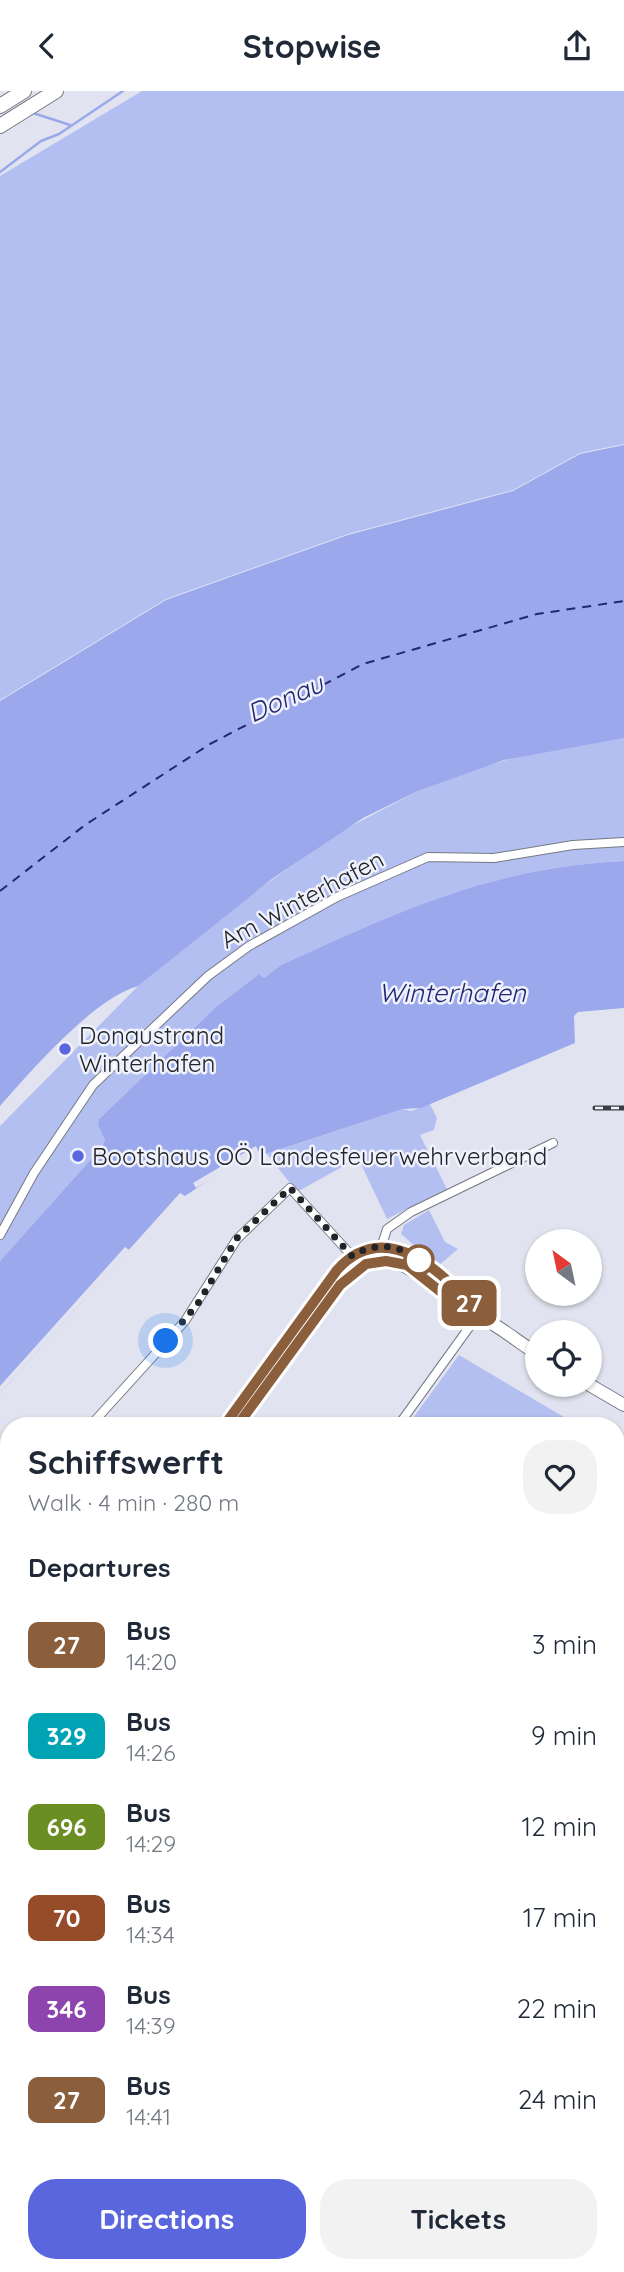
<!DOCTYPE html>
<meta charset="utf-8">
<style>
:root{--surface:#fff;--page:#f2f2f3;--text:#1f2937;--muted:#747a83;--accent:#5a66de}
body{margin:0;font-family:Quicksand,sans-serif;background:var(--page);color:var(--text);height:100vh;display:flex;flex-direction:column;font-size:26px;white-space:nowrap}
*{box-sizing:border-box;margin:0}
p{font-size:23px;color:var(--muted)}
.icon{flex:none;width:38px;height:38px;fill:none;stroke:currentColor;stroke-width:2;stroke-linecap:round;stroke-linejoin:round}
.map{position:relative;flex:1;overflow:hidden}
.sheet{position:absolute;left:0px;top:1326px;width:625px;height:856px;display:flex;flex-direction:column;background:var(--surface);border-radius:28px 28px 0 0;box-shadow:0 2px 5px #0004}
.sheet>*{flex:none}
.badge{padding:0 14px;border-radius:10px;font-size:24px;line-height:46px}
.needle{width:46px;rotate:327deg}
.tools{position:absolute;left:525px;top:1138px;display:grid;gap:14px}
.tools a{display:grid;place-items:center;width:77px;height:77px;border-radius:50%;background:var(--surface);box-shadow:0 2px 5px #0004;font-size:35px}
.you{position:absolute;width:35px;height:35px;margin:-18px;border:5px solid #fff;border-radius:50%;background:#1a73e8;box-shadow:0 0 0 10px #1a73e833}
.map>.badge{position:absolute;translate:-50% -50%;box-shadow:0 0 0 4px #fff}
h2{padding:0 28px;font-size:26px;line-height:63px}
.round{display:grid;place-items:center;flex:none;width:74px;height:74px;border-radius:28px;background:var(--page)}
.overview{display:flex;align-items:center;justify-content:space-between;height:119px;padding:0 28px}
h1{font-size:33px;font-weight:700;line-height:52px}
.cta{display:flex;gap:14px;margin-top:auto;padding:14px 28px}
.cta a{flex:1;height:80px;border-radius:28px;background:var(--accent);color:#fff;font-size:28px;font-weight:700;line-height:80px;text-align:center}
.cta a+a{background:var(--page);color:var(--text)}
ul{padding:0;list-style:none}
li{display:flex;align-items:center;gap:21px;height:91px;padding:0 28px}
li div{flex:1}
li b{display:block;font-size:26px}
li em{font-style:normal}
li .badge{min-width:77px;font-weight:700;text-align:center}
header{display:flex;justify-content:space-between;align-items:center;height:91px;padding:0 28px;background:var(--surface);font-size:32px;font-weight:700}
.map>svg:first-child{display:block}
.green{fill:#b3bff1}
.water{fill:#9ba9ec}
.pier{fill:#e1e4f0}
.lines{fill:none;stroke-linecap:round;stroke-linejoin:round}
.stream{stroke:#9ba9ec;stroke-width:2.5}
.ferry{stroke:#232772;stroke-width:2;stroke-dasharray:9 7;stroke-linecap:butt}
.minor-casing{stroke:#767983;stroke-width:10}
.secondary-casing{stroke:#767983;stroke-width:14}
.primary-casing{stroke:#767983;stroke-width:14}
.motorway-casing{stroke:#767983;stroke-width:16}
.minor{stroke:#fff;stroke-width:8}
.secondary{stroke:#fff;stroke-width:12}
.primary{stroke:#fff;stroke-width:12}
.motorway{stroke:#fff;stroke-width:14}
.rail-casing{stroke:#3b3c41;stroke-width:5}
.rail{stroke:#eff2fd;stroke-width:2.5;stroke-dasharray:8;stroke-linecap:butt}
.motorway-bridge-casing{stroke:#767983;stroke-width:16;stroke-linecap:butt}
.motorway-bridge{stroke:#fff;stroke-width:14}
.line-casing{stroke:#fff;stroke-width:16}
.line{stroke:#8b5e3c;stroke-width:10}
.walk{stroke:#232428;stroke-width:7;stroke-dasharray:0 12.6}
.poi-dot{fill:#5a66de;stroke:#eff2fd;stroke-width:2.5}
.stop-dot{fill:#fff;stroke:#8b5e3c;stroke-width:3.5}
.labels{text-anchor:middle;dominant-baseline:central;stroke-width:5;stroke-linejoin:round;paint-order:stroke}
.street-label{font-size:24px;fill:#232428;stroke:#eff2fd}
.poi-label{font-size:24px;fill:#232428;stroke:#eff2fd;text-anchor:start}
.water-label{font-size:26px;font-style:italic;fill:#232772;stroke:#eff2fd}
</style>
<header><svg class="icon" aria-label="back" viewBox="0 0 24 24"><path d="M15 5l-7 7 7 7"/></svg>Stopwise<svg class="icon" aria-label="share" viewBox="0 0 24 24"><path d="M12 15V3M7 8l5-5 5 5M5 13v7h14v-7"/></svg></header>
<div class="map">
<svg width="624" height="2181" viewBox="0 0 624 2181">
<rect width="100%" height="100%" fill="#e1e4f0"/>
<path class="green" d="M142,0H624V353L580,362L513,399L348,443L166,508L0,609V85Z
M624,647V770C493,776 399,820 281,874L264,887L259,883L216,916L99,1028L105,1050L102,1056L0,1170V1035L138,895L234,816L340,741L418,700L475,678L535,661Z
M430,1013L437,1027L434,1039L420,1044L447,1098L387,1128L358,1067L297,1101L267,1063L403,1018L411,1020Z
M429,1119L445,1151L458,1158L438,1175L401,1143L404,1134Z
M459,1264L579,1335H425L413,1327Z
M616,1357L624,1362V1378L616,1390Z
M0,1540L9,1550V1626L0,1646Z
M616,1595L624,1597V1631L619,1645L616,1644Z
M624,1953V1984L616,1988V1970Z"/>
<path class="water" d="M624,354V647L504,669L418,700L363,727L272,788L138,895C94,907 31,980 0,1015V610L166,509L348,444L513,400L580,363Z
M624,770V917L578,921L574,925L575,952L421,1017L403,1018L266,1063L262,1058L230,1075L185,1105L180,1102L0,1302V1170L102,1056L105,1049L98,1034L99,1028L216,916L259,883L264,887L281,874C399,820 493,776 624,770Z"/>
<path class="pier" d="M256,1055L258,1060L196,1097L193,1092Z
M125,1156L129,1159L0,1302V1295Z"/>
<g class="lines">
<path class="stream" d="M30,21L70,34
M0,81L41,50L59,43L123,0"/>
<path class="ferry" d="M0,800L85,734L210,653L363,573L537,523L624,510"/>
<defs>
<path id="minor" d="M0,1144L34,1082L93,994L208,885L249,855L337,806L428,766L494,767L573,754L624,751
M380,1160L387,1138L411,1121L553,1052
M90,1335L185,1230L237,1148L290,1097L352,1165
M398,1335L478,1224
M0,1420L9,1426
M616,1538L624,1540
M616,1650L624,1653
M616,1768L624,1771
M0,1866L9,1865
M616,2006L624,1993
M0,2073L9,2072
M616,2172L624,2175
M536,2181L539,2174"/>
<path id="secondary" d="M588,1293L624,1314
M224,1335L337,1179C384,1126 443,1179 476,1221
M237,1335L340,1194C385,1140 419,1187 459,1214C465,1218 472,1220 478,1224C499,1235 517,1250 537,1263"/>
<path id="primary" d="M0,1716L9,1686"/>
<path id="motorway" d="M0,15L24,0
M0,35L56,0
M0,1510L9,1513
M0,1535L9,1541
M8,1649L9,1645
M616,1835L624,1837
M616,1847L624,1849"/>
</defs>
<use href="#minor" class="minor-casing"/>
<use href="#secondary" class="secondary-casing"/>
<use href="#primary" class="primary-casing"/>
<use href="#motorway" class="motorway-casing"/>
<use href="#minor" class="minor"/>
<use href="#secondary" class="secondary"/>
<use href="#primary" class="primary"/>
<use href="#motorway" class="motorway"/>
<defs>
<path id="rail" d="M595,1017H624"/>
</defs>
<use href="#rail" class="rail-casing"/>
<use href="#rail" class="rail"/>
<defs>
<path id="motorway-bridge" d="M0,1666L9,1667
M0,1690L9,1691"/>
</defs>
<use href="#motorway-bridge" class="motorway-bridge-casing"/>
<use href="#motorway-bridge" class="motorway-bridge"/>
</g>
<g class="lines">
<defs>
<path id="line" d="M224,1335L337,1179C386,1125 445,1181 478,1224L460,1216L407,1174L386,1170L366,1173L340,1194L237,1335"/>
</defs>
<use href="#line" class="line-casing"/>
<use href="#line" class="line"/>
<path class="walk" d="M166,1250L197,1214L237,1147L290,1097L352,1165C375,1151 398,1153 419,1169"/>
</g>
<g class="poi-dot">
<circle cx="65" cy="958" r="7"/>
<circle cx="78" cy="1065" r="7"/>
</g>
<circle class="stop-dot" cx="419" cy="1169" r="14"/>
<g class="labels">
<g class="street-label">
<text transform="translate(302 808) rotate(-28)">Am Winterhafen</text>
</g>
<g class="poi-label">
<text x="79" y="944">Donaustrand<tspan x="79" dy="28">Winterhafen</tspan></text>
<text x="92" y="1065">Bootshaus OÖ Landesfeuerwehrverband</text>
</g>
<g class="water-label">
<text transform="translate(285 607) rotate(-24)">Donau</text>
<text x="452" y="901">Winterhafen</text>
</g>
</g>
</svg>
<div class="tools">
<a><svg class="needle" viewBox="-14 -14 28 28"><path d="M0-13l5 13h-10z" fill="#e53935"/><path d="M0 13l5-13h-10z" fill="#747a83"/></svg></a>
<a><svg class="icon" aria-label="locate" viewBox="0 0 24 24"><circle cx="12" cy="12" r="6"/><path d="M12 2v4M12 18v4M2 12h4M18 12h4"/></svg></a>
</div>
<div class="you" style="left:166px;top:1250px"></div>
<b class="badge" style="left:469px;top:1212px;background:#8b5e3c;color:#fff">27</b>
<section class="sheet">
<div class="overview"><div><h1>Schiffswerft</h1><p>Walk · 4 min · 280 m</p></div><a class="round"><svg class="icon" aria-label="heart" viewBox="0 0 24 24"><path d="M12 20l-8-8c-3-5 5-10 8-4 3-6 11-1 8 4z"/></svg></a></div>
<h2>Departures</h2>
<ul>
<li><span class="badge" style="background:#8b5e3c;color:#fff">27</span><div><b>Bus</b><p>14:20</p></div><em>3 min</em></li>
<li><span class="badge" style="background:#00a3b4;color:#fff">329</span><div><b>Bus</b><p>14:26</p></div><em>9 min</em></li>
<li><span class="badge" style="background:#6b8e23;color:#fff">696</span><div><b>Bus</b><p>14:29</p></div><em>12 min</em></li>
<li><span class="badge" style="background:#964c29;color:#fff">70</span><div><b>Bus</b><p>14:34</p></div><em>17 min</em></li>
<li><span class="badge" style="background:#8e44ad;color:#fff">346</span><div><b>Bus</b><p>14:39</p></div><em>22 min</em></li>
<li><span class="badge" style="background:#8b5e3c;color:#fff">27</span><div><b>Bus</b><p>14:41</p></div><em>24 min</em></li>
</ul>
<div class="cta"><a>Directions</a><a>Tickets</a></div>
</section>
</div>
